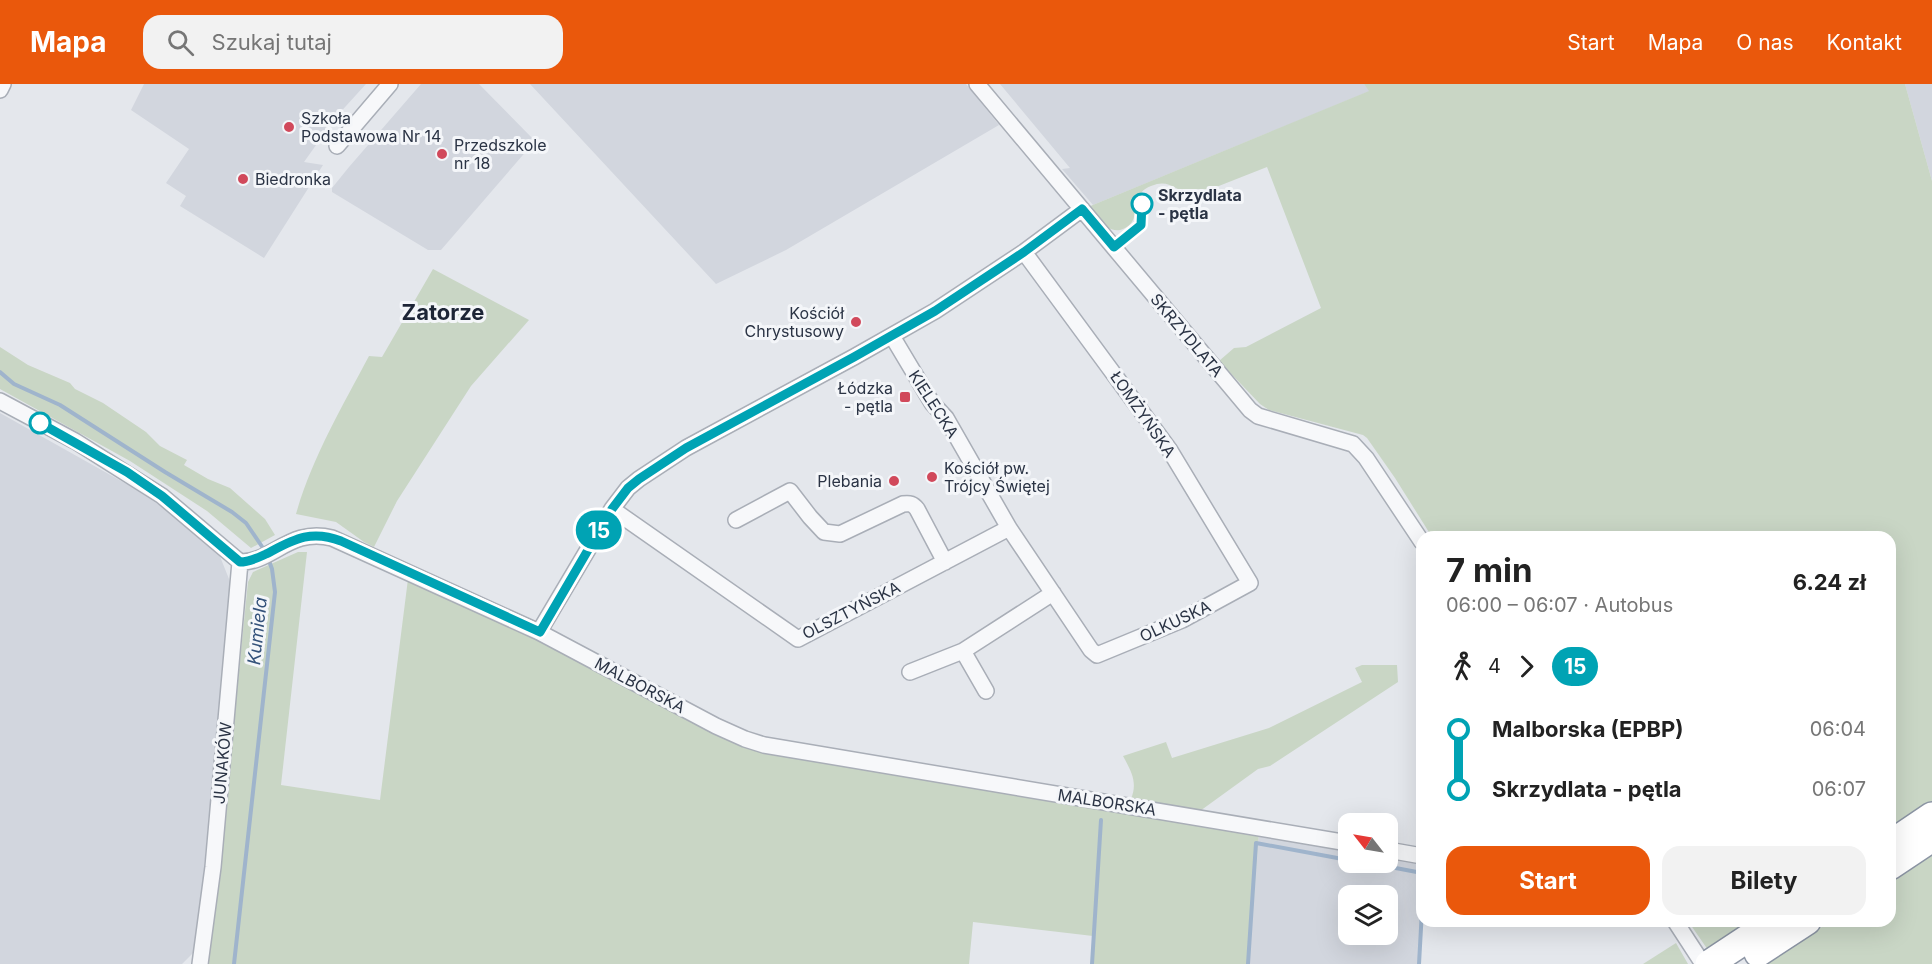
<!DOCTYPE html>
<html lang="pl">
<meta charset="utf-8">
<style>
:root{--surface:#fff;--page:#f2f2f2;--text:#222;--muted:#767676;--accent:#ea580c}
body{margin:0;font-family:Inter,sans-serif;background:var(--page);color:var(--text);height:100vh;display:flex;flex-direction:column;font-size:22px;white-space:nowrap}
*{box-sizing:border-box;margin:0}
p{font-size:20px;color:var(--muted)}
.icon{flex:none;width:33px;height:33px;fill:none;stroke:currentColor;stroke-width:2;stroke-linecap:round;stroke-linejoin:round}
.map{position:relative;flex:1;overflow:hidden}
.details{position:absolute;left:1416px;top:447px;width:480px;height:396px;display:flex;flex-direction:column;background:var(--surface);border-radius:18px;box-shadow:0 6px 24px #0002}
.details>*{flex:none}
.badge{padding:0 12px;border-radius:20px;font-size:21px;line-height:39px}
.needle{width:39px;rotate:301deg}
.buttons{position:absolute;left:1338px;top:729px;display:grid;gap:12px}
.buttons a{display:grid;place-items:center;width:60px;height:60px;border-radius:12px;background:var(--surface);box-shadow:0 6px 24px #0002;font-size:30px}
.map>.badge{position:absolute;translate:-50% -50%;box-shadow:0 0 0 3px #fff}
.legs{display:flex;align-items:center;gap:9px;height:66px;padding:0 30px;font-size:20px}
.legs p{margin-inline-start:auto}
.overview{display:flex;align-items:center;justify-content:space-between;height:102px;padding:0 30px}
h1{font-size:33px;font-weight:700;line-height:45px}
.action{display:flex;gap:12px;margin-top:auto;padding:12px 30px}
.action a{flex:1;height:69px;border-radius:18px;background:var(--accent);color:#fff;font-size:24px;font-weight:700;line-height:69px;text-align:center}
.action a+a{background:var(--page);color:var(--text)}
ul{padding:0 30px;list-style:none}
li{display:flex;align-items:center;gap:21px;height:60px;font-size:22px}
li i{display:grid;place-items:center;width:9px;height:100%;margin:0 8px;background:currentColor}
li i::after{content:'';width:15px;height:15px;margin:-8px;border:4px solid;border-radius:50%;background:var(--surface)}
li p{margin-inline-start:auto}
li:first-child i{background:linear-gradient(#0000 50%,currentColor 0)}
li:last-child i{background:linear-gradient(currentColor 50%,#0000 0)}
header{display:flex;align-items:center;gap:36px;box-sizing:border-box;height:84px;padding:0 30px;background:var(--accent);color:#fff}
header strong{font-size:28px}
nav{display:flex;gap:33px;margin-inline-start:auto;font-size:21px}
.search{width:420px;height:54px;background:var(--page);display:flex;align-items:center;gap:15px;box-sizing:border-box;padding:0 21px;border-radius:18px;color:var(--muted);font-size:22px}
.map>svg:first-child{display:block}
.built{fill:#d2d6de;fill-rule:evenodd}
.green{fill:#c9d6c5}
.lines{fill:none;stroke-linecap:round;stroke-linejoin:round}
.stream{stroke:#9fb4cc;stroke-width:4}
.street-casing{stroke:#a9aeb7;stroke-width:18}
.highway-casing{stroke:#8b94a3;stroke-width:30}
.street{stroke:#f7f8fa;stroke-width:15}
.highway{stroke:#fff;stroke-width:27}
.line-1-casing{stroke:#fff;stroke-width:14}
.line-1{stroke:#00a3b4;stroke-width:9}
.poi-dot{fill:#d1495b;stroke:#f4f6f9;stroke-width:2}
.stop-1-dot{fill:#fff;stroke:#00a3b4;stroke-width:3}
.labels{text-anchor:middle;dominant-baseline:central;stroke-width:6;stroke-linejoin:round;paint-order:stroke}
.poi-label{font-size:16px;fill:#2b3445;stroke:#f4f6f9;text-anchor:start}
.stop-label{font-size:16px;font-weight:bold;fill:#2b3445;stroke:#f4f6f9;text-anchor:start}
.street-label{font-size:16px;fill:#2b3445;stroke:#f4f6f9}
.water-label{font-size:18px;font-style:italic;fill:#34527a;stroke:#f4f6f9}
.district-label{font-size:22px;font-weight:bold;fill:#1d2536;stroke:#f4f6f9}
</style>
<header>
<strong>Mapa</strong>
<div class="search"><svg class="icon" aria-label="search" viewBox="0 0 24 24"><circle cx="10" cy="10" r="6"/><path d="M15 15l6 6"/></svg>Szukaj tutaj</div>
<nav><a>Start</a><a>Mapa</a><a>O nas</a><a>Kontakt</a></nav>
</header>
<div class="map">
<svg width="1932" height="880" viewBox="0 0 1932 880">
<rect width="100%" height="100%" fill="#e4e7ec"/>
<path class="built" d="M144,0H366L336,33L304,78L323,81L264,174L180,122L186,112L166,99L189,65L131,26Z
M421,0H479L535,57L441,166H428L332,108V104L349,83Z
M530,0H966L999,41L786,166L716,200Z
M1000,0H1364L1370,7L1093,121L1062,85L1070,84Z
M1905,0H1932V97Z
M0,329L130,402L158,420L219,470L231,500L203,795L194,868L182,880H0Z
M1259,748L1348,765V778H1388V772L1422,778L1419,880H1249ZM1348,812H1388V850H1348Z"/>
<path class="green" d="M1364,0H1905L1932,97V717L1890,745V453H1432L1395,394L1367,354L1363,351L1269,326L1260,320L1219,277L1234,264L1246,263L1321,224L1267,83L1201,109L1199,105C1176,115 1174,92 1151,102C1134,109 1138,120 1134,133C1133,138 1129,142 1125,144C1109,153 1097,133 1088,123L1369,7Z
M433,185L529,236L471,302L397,417L374,463L364,458L336,438L296,430C312,374 342,323 369,272L382,273Z
M0,263L28,281L70,299L75,305L103,319L146,348L160,362L187,376L184,381L208,395L230,404L265,435L275,451L251,464L207,427L130,377L0,305Z
M298,468H307L281,701L380,716L408,495L537,553L713,646L1259,748L1249,880H1092L1093,852L973,838L969,880H207L225,724L248,498L253,488Z
M1362,581H1397L1398,598L1270,682L1258,685L1200,727L1131,715C1138,698 1131,687 1123,672L1166,658L1172,674L1269,644L1362,598L1355,584Z
M1932,770V880H1765L1831,837H1890V798Z
M1688,837H1751L1708,866Z
M1676,859L1688,880H1643Z"/>
<g class="lines">
<path class="stream" d="M0,288L14,300L60,321L165,388L232,428L246,439L265,467
M1364,778L1422,789
M234,880L275,508L272,485L268,474
M1092,880L1101,736
M1248,880L1256,759L1348,776
M1419,880L1422,826"/>
<defs>
<path id="street" d="M977,0L1250,326L1258,332L1353,360L1366,374L1422,458
M0,6L3,0
M337,62L390,0
M892,252L932,319L946,334L1009,444L1091,566L1097,571L1182,536L1250,499L1169,365L1024,168
M0,317L75,357L162,412L240,478C272,479 290,443 332,454L539,548L716,642L745,655L764,661L1348,759
M612,425L798,555L1009,444
M736,436L790,407L810,433L824,448L840,450L903,420C910,419 913,420 917,425L945,478
M539,548L612,425L628,404L639,395L686,364L854,273L935,227L1024,168L1082,125
M963,567L986,607
M910,588L963,567L1053,509
M1388,766L1422,772
M1675,837L1703,880
M200,880L213,783L240,478"/>
<path id="highway" d="M1895,757L1932,732
M1890,782L1932,754
M1758,869L1807,837
M1709,880L1774,837"/>
</defs>
<use href="#street" class="street-casing"/>
<use href="#highway" class="highway-casing"/>
<use href="#street" class="street"/>
<use href="#highway" class="highway"/>
</g>
<g class="lines">
<defs>
<path id="line-1" d="M40,339L127,388L162,412L240,478C250,478 257,474 266,470C293,456 310,445 341,457L540,548L612,425L628,404L639,395L686,364L854,273L935,227L1024,168L1082,125L1114,163L1141,141L1142,120"/>
</defs>
<use href="#line-1" class="line-1-casing"/>
<use href="#line-1" class="line-1"/>
</g>
<g class="poi-dot">
<circle cx="289" cy="43" r="6"/>
<circle cx="442" cy="70" r="6"/>
<circle cx="243" cy="95" r="6"/>
<circle cx="856" cy="238" r="6"/>
<rect x="899" y="307" width="12" height="12" rx="3"/>
<circle cx="932" cy="393" r="6"/>
<circle cx="894" cy="397" r="6"/>
</g>
<g class="stop-1-dot">
<circle cx="1142" cy="120" r="10"/>
<circle cx="40" cy="339" r="10"/>
</g>
<g class="labels">
<g class="poi-label">
<text x="301" y="34">Szkoła<tspan x="301" dy="18">Podstawowa Nr 14</tspan></text>
<text x="454" y="61">Przedszkole<tspan x="454" dy="18">nr 18</tspan></text>
<text x="255" y="95">Biedronka</text>
<text x="844" y="229" text-anchor="end">Kościół<tspan x="844" dy="18">Chrystusowy</tspan></text>
<text x="893" y="304" text-anchor="end">Łódzka<tspan x="893" dy="18">- pętla</tspan></text>
<text x="944" y="384">Kościół pw.<tspan x="944" dy="18">Trójcy Świętej</tspan></text>
<text x="882" y="397" text-anchor="end">Plebania</text>
</g>
<g class="stop-label">
<text x="1158" y="111">Skrzydlata<tspan x="1158" dy="18">- pętla</tspan></text>
</g>
<g class="street-label">
<text transform="translate(1187 251) rotate(50)">SKRZYDLATA</text>
<text transform="translate(934 320) rotate(57)">KIELECKA</text>
<text transform="translate(1143 330) rotate(55)">ŁOMŻYŃSKA</text>
<text transform="translate(851 526) rotate(-27)">OLSZTYŃSKA</text>
<text transform="translate(1175 537) rotate(-25)">OLKUSKA</text>
<text transform="translate(640 601) rotate(28)">MALBORSKA</text>
<text transform="translate(222 679) rotate(-85)">JUNAKÓW</text>
<text transform="translate(1107 718) rotate(9)">MALBORSKA</text>
</g>
<g class="water-label">
<text transform="translate(257 547) rotate(-84)">Kumiela</text>
</g>
<g class="district-label">
<text x="443" y="228">Zatorze</text>
</g>
</g>
</svg>
<div class="buttons">
<a><svg class="needle" viewBox="-14 -14 28 28"><path d="M0-13l5 13h-10z" fill="#e53935"/><path d="M0 13l5-13h-10z" fill="#767676"/></svg></a>
<a><svg class="icon" aria-label="layers" viewBox="0 0 24 24"><path d="M12 4l9 5-9 5-9-5zM3 14l9 5 9-5"/></svg></a>
</div>
<b class="badge" style="left:599px;top:446px;background:#00a3b4;color:#fff">15</b>
<section class="details">
<div class="overview"><div><h1>7 min</h1><p>06:00 – 06:07 · Autobus</p></div><b>6.24 zł</b></div>
<div class="legs"><svg class="icon" aria-label="walk" viewBox="0 0 24 24"><circle cx="13" cy="4" r="2"/><path d="M13 8l-2 6 4 7M11 14l-3 7M7 12l3-4h3l4 4"/></svg>4<svg class="icon" aria-label="forward" viewBox="0 0 24 24"><path d="M9 5l7 7-7 7"/></svg><b class="badge" style="background:#00a3b4;color:#fff">15</b></div>
<ul>
<li><i style="color:#00a3b4"></i><b>Malborska (EPBP)</b><p>06:04</p></li>
<li><i style="color:#00a3b4"></i><b>Skrzydlata - pętla</b><p>06:07</p></li>
</ul>
<div class="action"><a>Start</a><a>Bilety</a></div>
</section>
</div>
